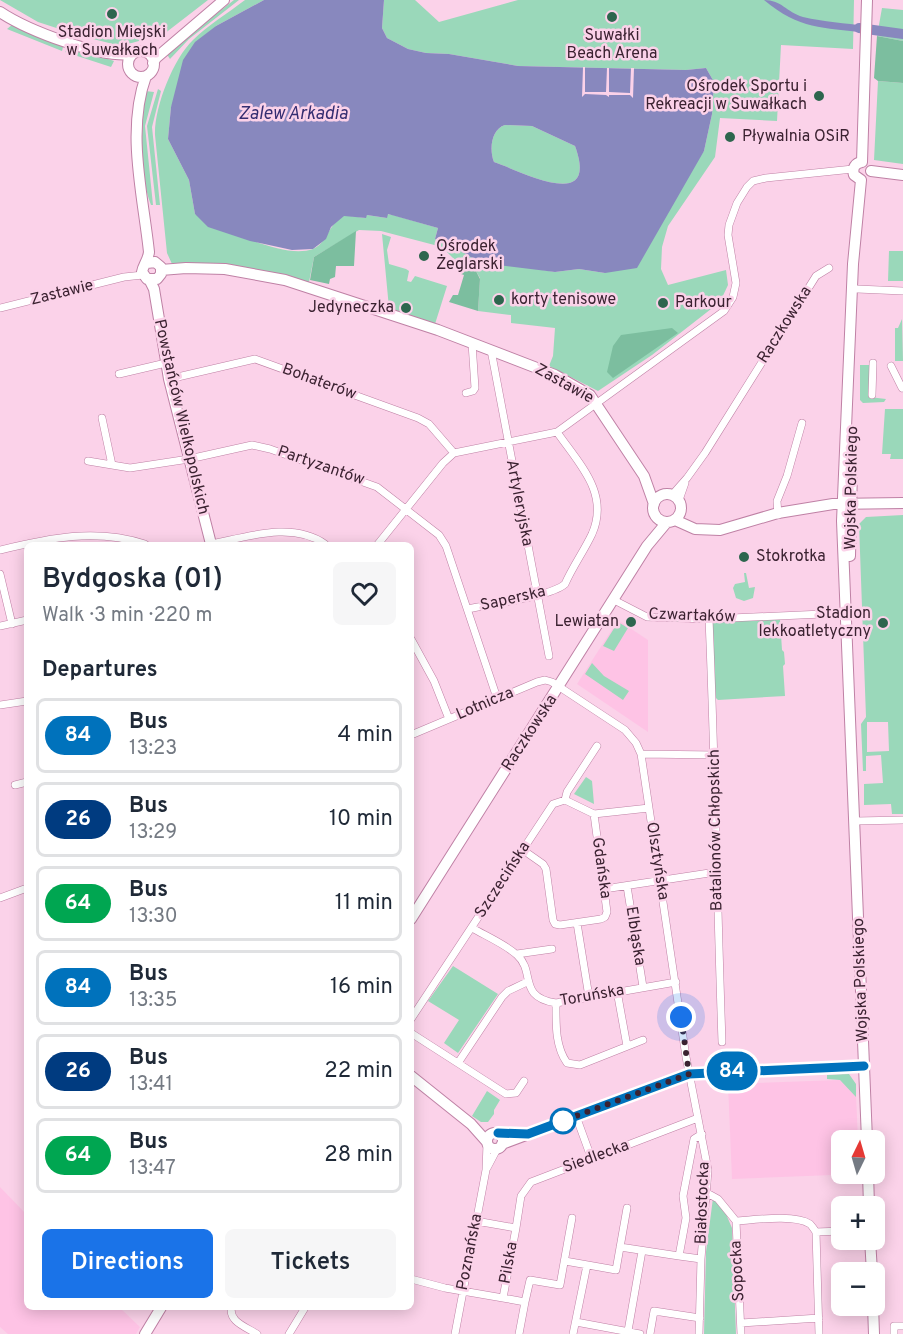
<!DOCTYPE html>
<meta charset="utf-8">
<style>
:root{--surface:#fff;--page:#f6f6f7;--text:#1f2937;--muted:#747a83;--line:#e0e1e3;--accent:#1a73e8}
body{margin:0;font-family:Overpass,sans-serif;background:var(--page);color:var(--text);height:100vh;display:flex;flex-direction:column;font-size:22px;white-space:nowrap}
*{box-sizing:border-box;margin:0}
p{font-size:20px;color:var(--muted)}
.icon{flex:none;width:33px;height:33px;fill:none;stroke:currentColor;stroke-width:2;stroke-linecap:round;stroke-linejoin:round}
.map{position:relative;flex:1;overflow:hidden}
.details{position:absolute;left:24px;top:542px;width:390px;height:768px;display:flex;flex-direction:column;background:var(--surface);border-radius:9px;box-shadow:0 3px 15px #0003}
.details>*{flex:none}
.badge{padding:0 12px;border-radius:20px;font-size:21px;line-height:39px}
.needle{width:39px;rotate:5deg}
.fabs{position:absolute;left:831px;top:1130px;display:grid;gap:12px}
.fabs a{display:grid;place-items:center;width:54px;height:54px;border-radius:9px;background:var(--surface);box-shadow:0 3px 15px #0003;font-size:30px}
.you{position:absolute;width:30px;height:30px;margin:-15px;border:4px solid #fff;border-radius:50%;background:#1a73e8;box-shadow:0 0 0 9px #1a73e833}
.map>.badge{position:absolute;translate:-50% -50%;box-shadow:0 0 0 3px #fff}
h2{padding:0 18px;font-size:22px;line-height:54px}
.round{display:grid;place-items:center;flex:none;width:63px;height:63px;border-radius:9px;background:var(--page)}
.headline{display:flex;align-items:center;justify-content:space-between;height:102px;padding:0 18px}
h1{font-size:28px;font-weight:600;line-height:45px}
.primary-button{display:flex;gap:12px;margin-top:auto;padding:12px 18px}
.primary-button a{flex:1;height:69px;border-radius:9px;background:var(--accent);color:#fff;font-size:24px;font-weight:600;line-height:69px;text-align:center}
.primary-button a+a{background:var(--page);color:var(--text)}
ul{padding:0;list-style:none}
li{display:flex;align-items:center;gap:18px;height:75px;margin:0 12px 9px;padding:0 6px;border:3px solid var(--line);border-radius:9px}
li div{flex:1}
li b{display:block;font-size:22px}
li em{font-style:normal}
li .badge{min-width:66px;font-weight:700;text-align:center}
.map>svg:first-child{display:block}
.built{fill:#fec3e5}
.green{fill:#9ad8ba;fill-rule:evenodd}
.forest{fill:#7cbe9f}
.water{fill:#8888be;fill-rule:evenodd}
.pier{fill:#fbd2e9}
.lines{fill:none;stroke-linecap:round;stroke-linejoin:round}
.river{stroke:#8888be;stroke-width:10}
.street-casing{stroke:#bf81a5;stroke-width:8}
.secondary-casing{stroke:#bf81a5;stroke-width:12}
.street{stroke:#fff;stroke-width:7}
.secondary{stroke:#fff;stroke-width:10}
.line-casing{stroke:#fff;stroke-width:14}
.line{stroke:#0072bc;stroke-width:9}
.walk{stroke:#3b2231;stroke-width:6;stroke-dasharray:0 10.8}
.poi-dot{fill:#2d664e;stroke:#fbd2e9;stroke-width:2}
.stop-dot{fill:#fff;stroke:#0072bc;stroke-width:3}
.labels{text-anchor:middle;dominant-baseline:central;stroke-width:5;stroke-linejoin:round;paint-order:stroke}
.poi-label{font-size:16px;fill:#3b2231;stroke:#fbd2e9;text-anchor:start}
.street-label{font-size:16px;fill:#3b2231;stroke:#fbd2e9}
.water-label{font-size:18px;font-style:italic;fill:#352e71;stroke:#fbd2e9}
</style>
<div class="map">
<svg width="903" height="1334" viewBox="0 0 903 1334">
<rect width="100%" height="100%" fill="#fbd2e9"/>
<path class="built" d="M618,620L648,640V732L577,684Z
M840,1080L856,1095L858,1140H842V1173L858,1174L732,1179L728,1084Z
M0,1187L27,1215V1306L119,1307L140,1327L136,1334H8L0,1327Z"/>
<path class="green" d="M0,0H208L164,34L121,46L81,36L38,22Z
M234,0H239L189,39L170,59L166,53Z
M245,0H264L216,26L171,107L168,139L189,180L195,214C223,227 282,260 313,249C322,245 326,236 331,228C334,223 339,219 344,215L365,218L367,215L387,218V214L393,215L438,228L435,239L454,244L462,252L524,267L555,272L579,269L605,273L704,151L712,114L714,82L706,68L686,70L518,66L449,54L426,53L408,49L387,38L382,28L384,0H415L439,22L518,0H854L853,49L781,45L777,121L720,118L715,157L668,226L662,247L661,269L668,285L726,270L728,285L720,302L652,355L598,391L549,366L553,356L555,328L511,323V315L478,311L480,278L476,271L459,264L442,247L381,231L359,230L314,257L309,282L225,264H172L167,253L155,135C154,108 173,59 193,40C208,25 228,13 245,0Z
M882,8L903,10V41L877,36Z
M13,24L61,44L63,47L62,51L7,29Z
M69,46L114,61L111,67L65,52Z
M878,81L903,83V164L874,160Z
M158,89L161,91L152,127L160,205H156L147,126Z
M145,91L154,92L145,126L153,205H151C138,171 142,127 145,91Z
M505,125L532,126L575,146C600,214 521,171 494,162C489,150 491,129 505,125Z
M382,234L391,237L387,250L389,264L406,269L409,271L407,281L411,282L415,276L447,286L435,324L389,308Z
M889,251H903V281H888Z
M902,319L903,361H895V328H898Z
M860,365H871L869,397L886,399L884,402L863,403L860,400Z
M885,409H903V459H890L891,454H882Z
M903,515V814H892L891,804L864,805V784L883,783L881,755L866,756V771H863L861,724L866,717L859,524L866,517ZM867,722H888L889,751L867,752Z
M744,573H746L749,588L755,587L753,598L744,601L736,598L733,588L735,584L745,582Z
M780,619L782,650L784,652L785,664L783,666L785,696L718,700L715,697L712,624L715,621Z
M618,622L628,628L614,651L603,646Z
M592,663L604,676L629,691L623,700L585,674Z
M586,777L592,781L594,804L574,794Z
M453,966L498,994L458,1053L444,1043L459,1020L428,1001Z
M849,1074L856,1084V1097L840,1080L827,1079V1075Z
M487,1091L500,1100L494,1110V1114L488,1122H481L472,1116Z
M713,1198L726,1214L732,1228L736,1334H704L706,1252Z"/>
<path class="forest" d="M877,36L903,41V83L878,81L874,78Z
M356,231L354,266H336L335,277L330,279L329,284L310,280L314,257Z
M461,265L476,271L480,279L478,311L449,302L453,295H458L464,275L458,273Z
M672,328L678,333L613,378L607,372L613,346L621,335Z"/>
<path class="water" d="M264,0H384L382,28L387,38L408,49L426,53L449,54L518,66L686,70L706,68L714,82L712,114L704,151L637,268L605,273L579,269L555,272L481,263L462,252L454,244L435,239L438,228L388,214L387,218L367,215L366,218L344,216L331,227L326,239L313,249L292,250L250,241L208,227L195,214L189,180L168,139L171,107L183,60L195,42L216,26ZM505,125L532,126L575,146C600,214 521,171 494,162C489,150 491,129 505,125Z
M764,0C782,0 786,12 803,17C824,22 845,23 866,26V33C822,27 800,30 764,0Z"/>
<path class="pier" d="M583,67H585V92H606L607,68H609V92L630,93L631,68H634L633,98L630,95H609V97L606,95L585,94L582,97Z"/>
<g class="lines">
<path class="river" d="M859,28L903,34"/>
<defs>
<path id="street" d="M857,289L903,291
M0,308L124,277L143,275
M491,350L549,656
M891,366L902,388
M119,374L166,363
M169,379L255,359L418,418L429,424L454,453
M466,393L473,391L475,388L472,343
M872,395L873,363
M102,418L112,465
M88,461L130,468L189,459L252,445L270,449L377,487L439,535L446,546L497,698
M672,495L687,478L705,453L816,276L829,268
M679,500L685,483
M778,515L777,501L787,476L802,423
M211,544C247,537 292,521 325,544
M378,544L443,463L454,453L557,432L724,311L733,297L736,283L728,235L729,225L737,203L747,187L753,181L766,178L853,169
M0,550C50,538 95,528 145,544
M0,574L12,624
M614,600L647,617L709,619L845,613
M468,609C490,604 550,597 565,584C573,566 584,551 592,534C610,493 579,464 557,432
M709,619C715,760 717,901 722,1042
M0,626L27,620
M411,639L434,681L449,719
M0,705L27,701
M411,735L537,682L545,680L552,682L625,730L636,743L641,754L686,1057L708,1170L701,1259L699,1334
M641,754L715,755
M15,785L27,782
M565,800L594,814L649,808
M856,821L903,820
M523,850L543,864L546,869L553,920L555,924L560,925L601,919L605,917L607,912L594,814
M627,886L643,987
M604,889L716,872
M0,898L27,888
M577,923L589,997
M472,928C486,936 505,944 517,955C536,972 517,997 556,1003L676,982
M517,954L552,949
M617,991L627,1046
M556,1003C556,1024 555,1046 567,1063L580,1065L643,1040
M411,1019L553,804L565,800L567,792L597,746
M411,1033L506,1094L516,1093L524,1081
M458,1063L502,997L508,991L527,982
M576,1116L592,1160
M487,1168L497,1149
M707,1193L718,1199L736,1221
M476,1221L516,1228L521,1196L531,1182L698,1118
M736,1221L741,1334
M736,1221C753,1220 795,1214 810,1224C812,1226 814,1229 816,1232L842,1231
M516,1228L503,1298L525,1302L530,1280L560,1285L572,1218
M816,1232L819,1334
M620,1247L679,1256L686,1218L683,1196L694,1139L702,1134
M679,1256L701,1259
M565,1261L616,1270L627,1208
M411,1279L445,1288L503,1298
M232,1306C227,1321 246,1327 257,1334
M576,1322L640,1334
M741,1323L819,1318
M628,1331L642,1251
M289,1334L306,1306
M455,1334L486,1170L487,1144
M519,1334L525,1302
M573,1334L587,1265
M650,1334L654,1311L700,1318
M894,1334V1326H903"/>
<path id="secondary" d="M0,12C27,30 101,59 133,54
M128 64a13 13 0 1 1 26 0a13 13 0 1 1-26 0Z
M153,63L156,58L224,0
M146,76C126,131 143,195 149,252C148,261 143,265 142,272L147,279H157L161,274V267L155,262L147,263
M862,162L867,0
M871,171L903,175
M861,180L853,264L842,521L867,1140
M861,180L854,175C852,168 855,163 862,162
M161,270L186,268L225,269L285,280L438,330L555,375L590,395L644,476L654,504
M150,281L154,289L169,379L211,544
M653 508a14 14 0 1 1 28 0a14 14 0 1 1-28 0Z
M675,520L695,529L720,530L778,513L833,504L903,503
M850,556L852,469
M411,919L647,546L667,522
M411,1076L471,1124L487,1142
M487 1141a8 8 0 1 1 16 0a8 8 0 1 1-16 0Z
M502,1144L689,1074L864,1066
M868,1173L869,1206
M870,1239L872,1272
M873,1305L874,1334
M145,1334L162,1306"/>
</defs>
<use href="#street" class="street-casing"/>
<use href="#secondary" class="secondary-casing"/>
<use href="#street" class="street"/>
<use href="#secondary" class="secondary"/>
</g>
<g class="lines">
<defs>
<path id="line" d="M498,1133L528,1134L689,1074L864,1066"/>
</defs>
<use href="#line" class="line-casing"/>
<use href="#line" class="line"/>
<path class="walk" d="M563,1121L560,1122L689,1074L681,1017"/>
</g>
<g class="poi-dot">
<circle cx="112" cy="14" r="6"/>
<circle cx="612" cy="17" r="6"/>
<circle cx="819" cy="96" r="6"/>
<circle cx="730" cy="137" r="6"/>
<circle cx="424" cy="256" r="6"/>
<circle cx="499" cy="300" r="6"/>
<circle cx="663" cy="303" r="6"/>
<circle cx="406" cy="308" r="6"/>
<circle cx="744" cy="557" r="6"/>
<circle cx="631" cy="622" r="6"/>
<circle cx="883" cy="623" r="6"/>
</g>
<circle class="stop-dot" cx="563" cy="1121" r="12"/>
<g class="labels">
<g class="poi-label">
<text x="112" y="33" text-anchor="middle">Stadion Miejski<tspan x="112" dy="18">w Suwałkach</tspan></text>
<text x="612" y="36" text-anchor="middle">Suwałki<tspan x="612" dy="18">Beach Arena</tspan></text>
<text x="807" y="87" text-anchor="end">Ośrodek Sportu i<tspan x="807" dy="18">Rekreacji w Suwałkach</tspan></text>
<text x="742" y="137">Pływalnia OSiR</text>
<text x="436" y="247">Ośrodek<tspan x="436" dy="18">Żeglarski</tspan></text>
<text x="511" y="300">korty tenisowe</text>
<text x="675" y="303">Parkour</text>
<text x="394" y="308" text-anchor="end">Jedyneczka</text>
<text x="756" y="557">Stokrotka</text>
<text x="871" y="614" text-anchor="end">Stadion<tspan x="871" dy="18">lekkoatletyczny</tspan></text>
<text x="619" y="622" text-anchor="end">Lewiatan</text>
</g>
<g class="street-label">
<text transform="translate(62 293) rotate(-14)">Zastawie</text>
<text transform="translate(785 325) rotate(-58)">Raczkowska</text>
<text transform="translate(319 382) rotate(20)">Bohaterów</text>
<text transform="translate(564 384) rotate(29)">Zastawie</text>
<text transform="translate(181 417) rotate(77)">Powstańców Wielkopolskich</text>
<text transform="translate(321 466) rotate(19)">Partyzantów</text>
<text transform="translate(852 488) rotate(-89)">Wojska Polskiego</text>
<text transform="translate(519 503) rotate(79)">Artyleryjska</text>
<text transform="translate(513 599) rotate(-13)">Saperska</text>
<text transform="translate(692 616) rotate(2)">Czwartaków</text>
<text transform="translate(485 704) rotate(-23)">Lotnicza</text>
<text transform="translate(530 733) rotate(-57)">Raczkowska</text>
<text transform="translate(716 830) rotate(-91)">Batalionów Chłopskich</text>
<text transform="translate(657 861) rotate(81)">Olsztyńska</text>
<text transform="translate(601 868) rotate(82)">Gdańska</text>
<text transform="translate(503 880) rotate(-57)">Szczecińska</text>
<text transform="translate(635 936) rotate(81)">Elbląska</text>
<text transform="translate(861 980) rotate(-92)">Wojska Polskiego</text>
<text transform="translate(592 996) rotate(-10)">Toruńska</text>
<text transform="translate(596 1157) rotate(-20)">Siedlecka</text>
<text transform="translate(703 1203) rotate(-88)">Białostocka</text>
<text transform="translate(470 1252) rotate(-79)">Poznańska</text>
<text transform="translate(509 1263) rotate(-80)">Pilska</text>
<text transform="translate(738 1271) rotate(-93)">Sopocka</text>
</g>
<g class="water-label">
<text x="293" y="114">Zalew Arkadia</text>
</g>
</g>
</svg>
<div class="fabs">
<a><svg class="needle" viewBox="-14 -14 28 28"><path d="M0-13l5 13h-10z" fill="#e53935"/><path d="M0 13l5-13h-10z" fill="#747a83"/></svg></a>
<a>+</a>
<a>−</a>
</div>
<div class="you" style="left:681px;top:1017px"></div>
<b class="badge" style="left:732px;top:1071px;background:#0072bc;color:#fff">84</b>
<section class="details">
<div class="headline"><div><h1>Bydgoska (01)</h1><p>Walk · 3 min · 220 m</p></div><a class="round"><svg class="icon" aria-label="heart" viewBox="0 0 24 24"><path d="M12 20l-8-8c-3-5 5-10 8-4 3-6 11-1 8 4z"/></svg></a></div>
<h2>Departures</h2>
<ul>
<li><span class="badge" style="background:#0072bc;color:#fff">84</span><div><b>Bus</b><p>13:23</p></div><em>4 min</em></li>
<li><span class="badge" style="background:#003b80;color:#fff">26</span><div><b>Bus</b><p>13:29</p></div><em>10 min</em></li>
<li><span class="badge" style="background:#00a651;color:#fff">64</span><div><b>Bus</b><p>13:30</p></div><em>11 min</em></li>
<li><span class="badge" style="background:#0072bc;color:#fff">84</span><div><b>Bus</b><p>13:35</p></div><em>16 min</em></li>
<li><span class="badge" style="background:#003b80;color:#fff">26</span><div><b>Bus</b><p>13:41</p></div><em>22 min</em></li>
<li><span class="badge" style="background:#00a651;color:#fff">64</span><div><b>Bus</b><p>13:47</p></div><em>28 min</em></li>
</ul>
<div class="primary-button"><a>Directions</a><a>Tickets</a></div>
</section>
</div>
